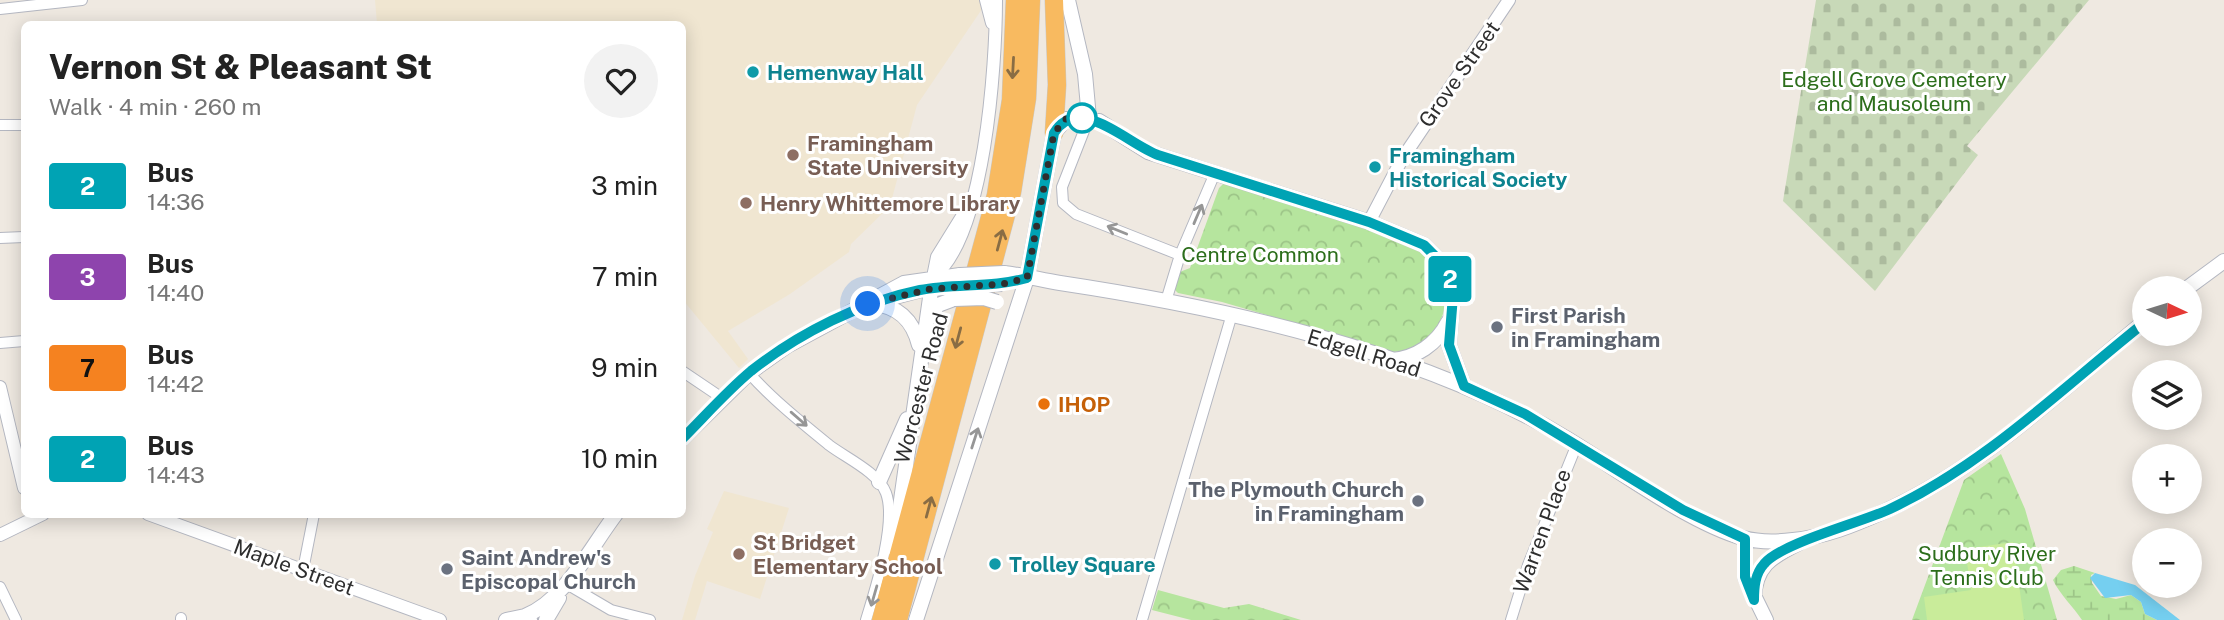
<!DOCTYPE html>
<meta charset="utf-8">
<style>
:root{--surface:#fff;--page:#f2f2f2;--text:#222;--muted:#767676}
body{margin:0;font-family:"Public Sans",sans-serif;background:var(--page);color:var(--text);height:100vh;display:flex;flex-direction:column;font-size:26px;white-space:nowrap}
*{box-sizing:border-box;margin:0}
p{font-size:23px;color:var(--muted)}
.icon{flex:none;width:38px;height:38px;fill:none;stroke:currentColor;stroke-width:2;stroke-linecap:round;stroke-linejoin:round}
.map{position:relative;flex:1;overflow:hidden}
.details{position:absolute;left:21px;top:21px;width:665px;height:497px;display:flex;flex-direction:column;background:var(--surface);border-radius:10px;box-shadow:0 4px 18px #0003}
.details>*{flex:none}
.badge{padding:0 14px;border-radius:5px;font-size:24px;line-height:46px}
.needle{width:46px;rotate:94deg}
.fabs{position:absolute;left:2132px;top:276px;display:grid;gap:14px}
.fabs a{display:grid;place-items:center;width:70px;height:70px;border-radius:50%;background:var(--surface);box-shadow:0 4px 18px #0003;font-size:35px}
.you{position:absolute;width:35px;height:35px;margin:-18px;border:5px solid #fff;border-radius:50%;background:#1a73e8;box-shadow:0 0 0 10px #1a73e833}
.map>.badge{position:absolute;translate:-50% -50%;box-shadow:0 0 0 4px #fff}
.round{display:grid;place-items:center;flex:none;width:74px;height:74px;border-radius:37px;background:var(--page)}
.headline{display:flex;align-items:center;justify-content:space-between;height:119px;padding:0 28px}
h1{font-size:33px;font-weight:800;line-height:52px}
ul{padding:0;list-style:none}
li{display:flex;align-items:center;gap:21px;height:91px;padding:0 28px}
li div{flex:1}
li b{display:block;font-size:26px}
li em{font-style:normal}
li .badge{min-width:77px;font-weight:700;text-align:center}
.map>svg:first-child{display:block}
.education{fill:#f0e6d1}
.forest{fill:url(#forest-crowns)}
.wetland{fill:url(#wetland-marsh)}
.cemetery{fill:url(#cemetery-stones)}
.pitch{fill:#c9ec9a}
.water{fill:#75cff0}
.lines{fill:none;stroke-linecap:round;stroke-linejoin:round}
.minor-casing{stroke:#b4b7c1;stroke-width:12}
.tertiary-casing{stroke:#b4b7c1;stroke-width:14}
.secondary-casing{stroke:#b4b7c1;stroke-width:16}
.trunk-casing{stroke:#c9c9c9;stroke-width:19}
.minor{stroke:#fff;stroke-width:10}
.tertiary{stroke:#fff;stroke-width:12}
.secondary{stroke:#fff;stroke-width:14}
.trunk{stroke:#f8ba60;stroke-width:18}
.secondary-bridge-casing{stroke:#b4b7c1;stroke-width:16;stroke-linecap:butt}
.secondary-bridge{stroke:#fff;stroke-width:14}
.oneway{stroke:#896d44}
.oneway2{stroke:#969696}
.line-casing{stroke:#fff;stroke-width:16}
.line{stroke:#00a3b4;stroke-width:10}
.walk{stroke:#2e2e2e;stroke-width:7;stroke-dasharray:0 12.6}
.culture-dot{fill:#0f9aa8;stroke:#fff;stroke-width:2.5}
.stop-dot{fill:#fff;stroke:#00a3b4;stroke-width:3.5}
.education-dot{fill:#8d6e63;stroke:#fff;stroke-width:2.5}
.worship-dot{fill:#6b7280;stroke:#fff;stroke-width:2.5}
.food-dot{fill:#e8710a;stroke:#fff;stroke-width:2.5}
.labels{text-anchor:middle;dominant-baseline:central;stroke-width:6;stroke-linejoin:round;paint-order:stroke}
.culture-label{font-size:21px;font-weight:bold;fill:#0d838f;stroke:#fff;text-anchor:start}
.street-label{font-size:21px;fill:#2e2e2e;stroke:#fff}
.park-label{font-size:21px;fill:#2c6e1b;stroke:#fff}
.education-label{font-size:21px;font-weight:bold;fill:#785e54;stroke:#fff;text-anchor:start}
.worship-label{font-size:21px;font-weight:bold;fill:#5b616d;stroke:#fff;text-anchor:start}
.food-label{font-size:21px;font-weight:bold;fill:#c56008;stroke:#fff;text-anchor:start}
</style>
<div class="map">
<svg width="2224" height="620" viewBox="0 0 2224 620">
<defs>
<pattern id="forest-crowns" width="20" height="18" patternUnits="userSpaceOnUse" patternTransform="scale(1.75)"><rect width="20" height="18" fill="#b6e59e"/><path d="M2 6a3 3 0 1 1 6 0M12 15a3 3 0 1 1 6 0" fill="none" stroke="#9dc588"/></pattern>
<pattern id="wetland-marsh" width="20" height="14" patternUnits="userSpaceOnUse" patternTransform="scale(1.75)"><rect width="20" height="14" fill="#b6e59e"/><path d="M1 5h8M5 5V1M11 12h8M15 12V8" fill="none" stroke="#9dc588"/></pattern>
<pattern id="cemetery-stones" width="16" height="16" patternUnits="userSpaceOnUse" patternTransform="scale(1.75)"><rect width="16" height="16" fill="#c8d9b8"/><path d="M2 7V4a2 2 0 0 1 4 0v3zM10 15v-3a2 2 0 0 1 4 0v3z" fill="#acbb9e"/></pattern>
</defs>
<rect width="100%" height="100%" fill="#efe9e1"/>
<path class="education" d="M375,0H980L982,9L917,105L890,206L851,244L849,252L790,294L728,331L748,359L739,368L683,300L682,24H377Z
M724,491L789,508L760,599L707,581L695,620H682L695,576L713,532L707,529Z"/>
<path class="forest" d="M1224,183L1404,241C1416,249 1429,256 1437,268C1461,303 1434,350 1393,352L1222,302L1178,293L1173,288L1177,273L1190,268L1219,188Z
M2001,454L2025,509L2057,620H1912L1964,480Z
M1158,590L1224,608L1249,604L1301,620H1191L1152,610Z"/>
<path class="wetland" d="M2074,566L2095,573L2091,575L2092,583L2101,596L2116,599L2131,595L2141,602L2145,614L2157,620H2082C2073,606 2060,595 2053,580L2061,570Z"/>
<path class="cemetery" d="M1816,0H2089L1967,146L1978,155L1875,291L1783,201Z"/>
<path class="pitch" d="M2013,542L2024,620H1927L1924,597L1971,590L1965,549Z"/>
<path class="water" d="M2095,573L2135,585L2180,620H2157L2145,614L2141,602L2131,595L2105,598L2090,578Z"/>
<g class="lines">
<defs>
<path id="minor" d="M0,9L82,0
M1089,118L1062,187L1063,203L1076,214L1180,255
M0,125H24
M0,238L24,237
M1166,301L1180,255L1215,173
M0,343L24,341
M682,371L722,398
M749,373C772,399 802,423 829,445C846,458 878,472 886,493C897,523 875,590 866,620
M303,570L314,514
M565,583L611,610L650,620
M0,587L16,620
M181,620V618
M1142,620L1232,314
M1511,620L1528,565L1577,444"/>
<path id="tertiary" d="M986,0L992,23
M1369,222L1402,159L1509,0
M933,277C985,237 996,64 996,0
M933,277L937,257L963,215
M0,387L24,488
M148,514L440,620
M0,535L43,514"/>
<path id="secondary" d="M1068,0L1085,74L1089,118
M1004,273C1023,275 1041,280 1060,283C1226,308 1422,351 1566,438C1616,468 1689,523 1743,538C1758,542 1777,542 1793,540C1825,537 1854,525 1883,512C1983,467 2060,391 2144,322
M2186,289L2224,261
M887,299L921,290L958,286
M873,304C899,306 913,321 919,345
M927,320L938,305L954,299
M1392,360C1416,358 1437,344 1448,322
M682,439L749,373L787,346L904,283L960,275
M879,482L907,419
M1745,539V577L1766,620
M894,549L933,277
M1754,599C1755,566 1771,557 1799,543
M525,616C565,600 590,548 616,514
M506,620L525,616L530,620
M546,620L559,598
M916,620L1027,278L1054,133L1066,119L1099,121L1148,152L1369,222L1424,245L1443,264L1450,279L1453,296L1449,345L1464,386"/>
<path id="trunk" d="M1054,133L1057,85L1054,0
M881,620L996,195L1011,100L1015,0
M898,620L1012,192L1027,98L1031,0"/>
</defs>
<use href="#minor" class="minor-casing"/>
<use href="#tertiary" class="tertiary-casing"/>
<use href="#secondary" class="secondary-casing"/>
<use href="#trunk" class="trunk-casing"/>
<use href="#minor" class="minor"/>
<use href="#tertiary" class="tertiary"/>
<use href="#secondary" class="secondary"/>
<use href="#trunk" class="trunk"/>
<defs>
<path id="secondary-bridge" d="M960,275L1004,273
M958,286L1002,284
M954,299L984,298L997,302"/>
</defs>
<use href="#secondary-bridge" class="secondary-bridge-casing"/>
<use href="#secondary-bridge" class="secondary-bridge"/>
</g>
<defs><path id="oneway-shaft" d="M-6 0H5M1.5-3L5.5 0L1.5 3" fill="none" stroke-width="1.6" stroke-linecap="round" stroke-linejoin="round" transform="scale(1.75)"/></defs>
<g class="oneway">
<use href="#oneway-shaft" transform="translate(1013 68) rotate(93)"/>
<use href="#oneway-shaft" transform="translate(1000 240) rotate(-75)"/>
<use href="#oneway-shaft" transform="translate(958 338) rotate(105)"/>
<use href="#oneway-shaft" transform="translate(929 507) rotate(-75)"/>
</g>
<g class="oneway2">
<use href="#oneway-shaft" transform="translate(1198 214) rotate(-67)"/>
<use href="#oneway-shaft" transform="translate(1117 230) rotate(-158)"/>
<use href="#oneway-shaft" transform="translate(799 419) rotate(41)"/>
<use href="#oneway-shaft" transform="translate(975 438) rotate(-72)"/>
<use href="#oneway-shaft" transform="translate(874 596) rotate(106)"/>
</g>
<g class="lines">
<defs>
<path id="line" d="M682,439C705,416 727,391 751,371C799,333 861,302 920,290C955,283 992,288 1027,278L1054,133C1078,93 1128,144 1158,155L1369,222L1424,245L1443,264L1450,279L1453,296L1449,345L1464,386L1525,414L1683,510L1745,539V577L1754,600C1754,587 1755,574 1764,564C1781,543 1860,523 1890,509C1987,463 2061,389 2144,323"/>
</defs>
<use href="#line" class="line-casing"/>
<use href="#line" class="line"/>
<path class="walk" d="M868,304L930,289L1002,284L1027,278L1054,133L1066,119L1082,118"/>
</g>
<g class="culture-dot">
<circle cx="753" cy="72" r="7"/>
<circle cx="1375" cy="167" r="7"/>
<circle cx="995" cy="564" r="7"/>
</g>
<circle class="stop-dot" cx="1082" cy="118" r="14"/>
<g class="education-dot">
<circle cx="793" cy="155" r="7"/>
<circle cx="746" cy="203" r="7"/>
<circle cx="739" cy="554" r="7"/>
</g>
<g class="worship-dot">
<circle cx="1497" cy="327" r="7"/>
<circle cx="1418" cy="501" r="7"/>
<circle cx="447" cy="569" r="7"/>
</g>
<circle class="food-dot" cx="1044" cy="404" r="7"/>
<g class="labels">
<g class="culture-label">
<text x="767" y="72">Hemenway Hall</text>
<text x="1389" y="155">Framingham<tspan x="1389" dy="24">Historical Society</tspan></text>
<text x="1009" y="564">Trolley Square</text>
</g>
<g class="street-label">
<text transform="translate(1459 74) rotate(-55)">Grove Street</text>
<text transform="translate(1364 353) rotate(17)">Edgell Road</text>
<text transform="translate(921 388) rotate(-75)">Worcester Road</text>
<text transform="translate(1542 531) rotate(-70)">Warren Place</text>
<text transform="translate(294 567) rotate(20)">Maple Street</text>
</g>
<g class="park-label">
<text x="1894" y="79">Edgell Grove Cemetery<tspan x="1894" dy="24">and Mausoleum</tspan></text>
<text x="1260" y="254">Centre Common</text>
<text x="1987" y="553">Sudbury River<tspan x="1987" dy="24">Tennis Club</tspan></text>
</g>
<g class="education-label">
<text x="807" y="143">Framingham<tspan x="807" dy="24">State University</tspan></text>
<text x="760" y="203">Henry Whittemore Library</text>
<text x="753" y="542">St Bridget<tspan x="753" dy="24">Elementary School</tspan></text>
</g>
<g class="worship-label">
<text x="1511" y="315">First Parish<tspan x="1511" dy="24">in Framingham</tspan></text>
<text x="1404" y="489" text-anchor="end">The Plymouth Church<tspan x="1404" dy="24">in Framingham</tspan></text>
<text x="461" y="557">Saint Andrew's<tspan x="461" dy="24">Episcopal Church</tspan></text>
</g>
<g class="food-label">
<text x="1058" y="404">IHOP</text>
</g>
</g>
</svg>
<div class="fabs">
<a><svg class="needle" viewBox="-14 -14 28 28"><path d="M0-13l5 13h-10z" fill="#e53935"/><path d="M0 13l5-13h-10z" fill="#767676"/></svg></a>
<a><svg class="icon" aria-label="layers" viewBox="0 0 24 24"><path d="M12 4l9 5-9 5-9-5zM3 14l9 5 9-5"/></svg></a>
<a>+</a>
<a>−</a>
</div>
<div class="you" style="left:868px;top:304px"></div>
<b class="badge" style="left:1450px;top:279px;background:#00a3b4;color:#fff">2</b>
<section class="details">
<div class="headline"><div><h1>Vernon St &amp; Pleasant St</h1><p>Walk · 4 min · 260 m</p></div><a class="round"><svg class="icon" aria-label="heart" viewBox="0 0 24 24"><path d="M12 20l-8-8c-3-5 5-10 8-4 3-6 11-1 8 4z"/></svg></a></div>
<ul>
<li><span class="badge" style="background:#00a3b4;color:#fff">2</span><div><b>Bus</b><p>14:36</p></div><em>3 min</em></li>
<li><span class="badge" style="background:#8e44ad;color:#fff">3</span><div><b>Bus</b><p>14:40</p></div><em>7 min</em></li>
<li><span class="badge" style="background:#f58220;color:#111">7</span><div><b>Bus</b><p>14:42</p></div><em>9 min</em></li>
<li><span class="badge" style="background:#00a3b4;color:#fff">2</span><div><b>Bus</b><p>14:43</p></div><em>10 min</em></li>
</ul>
</section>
</div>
